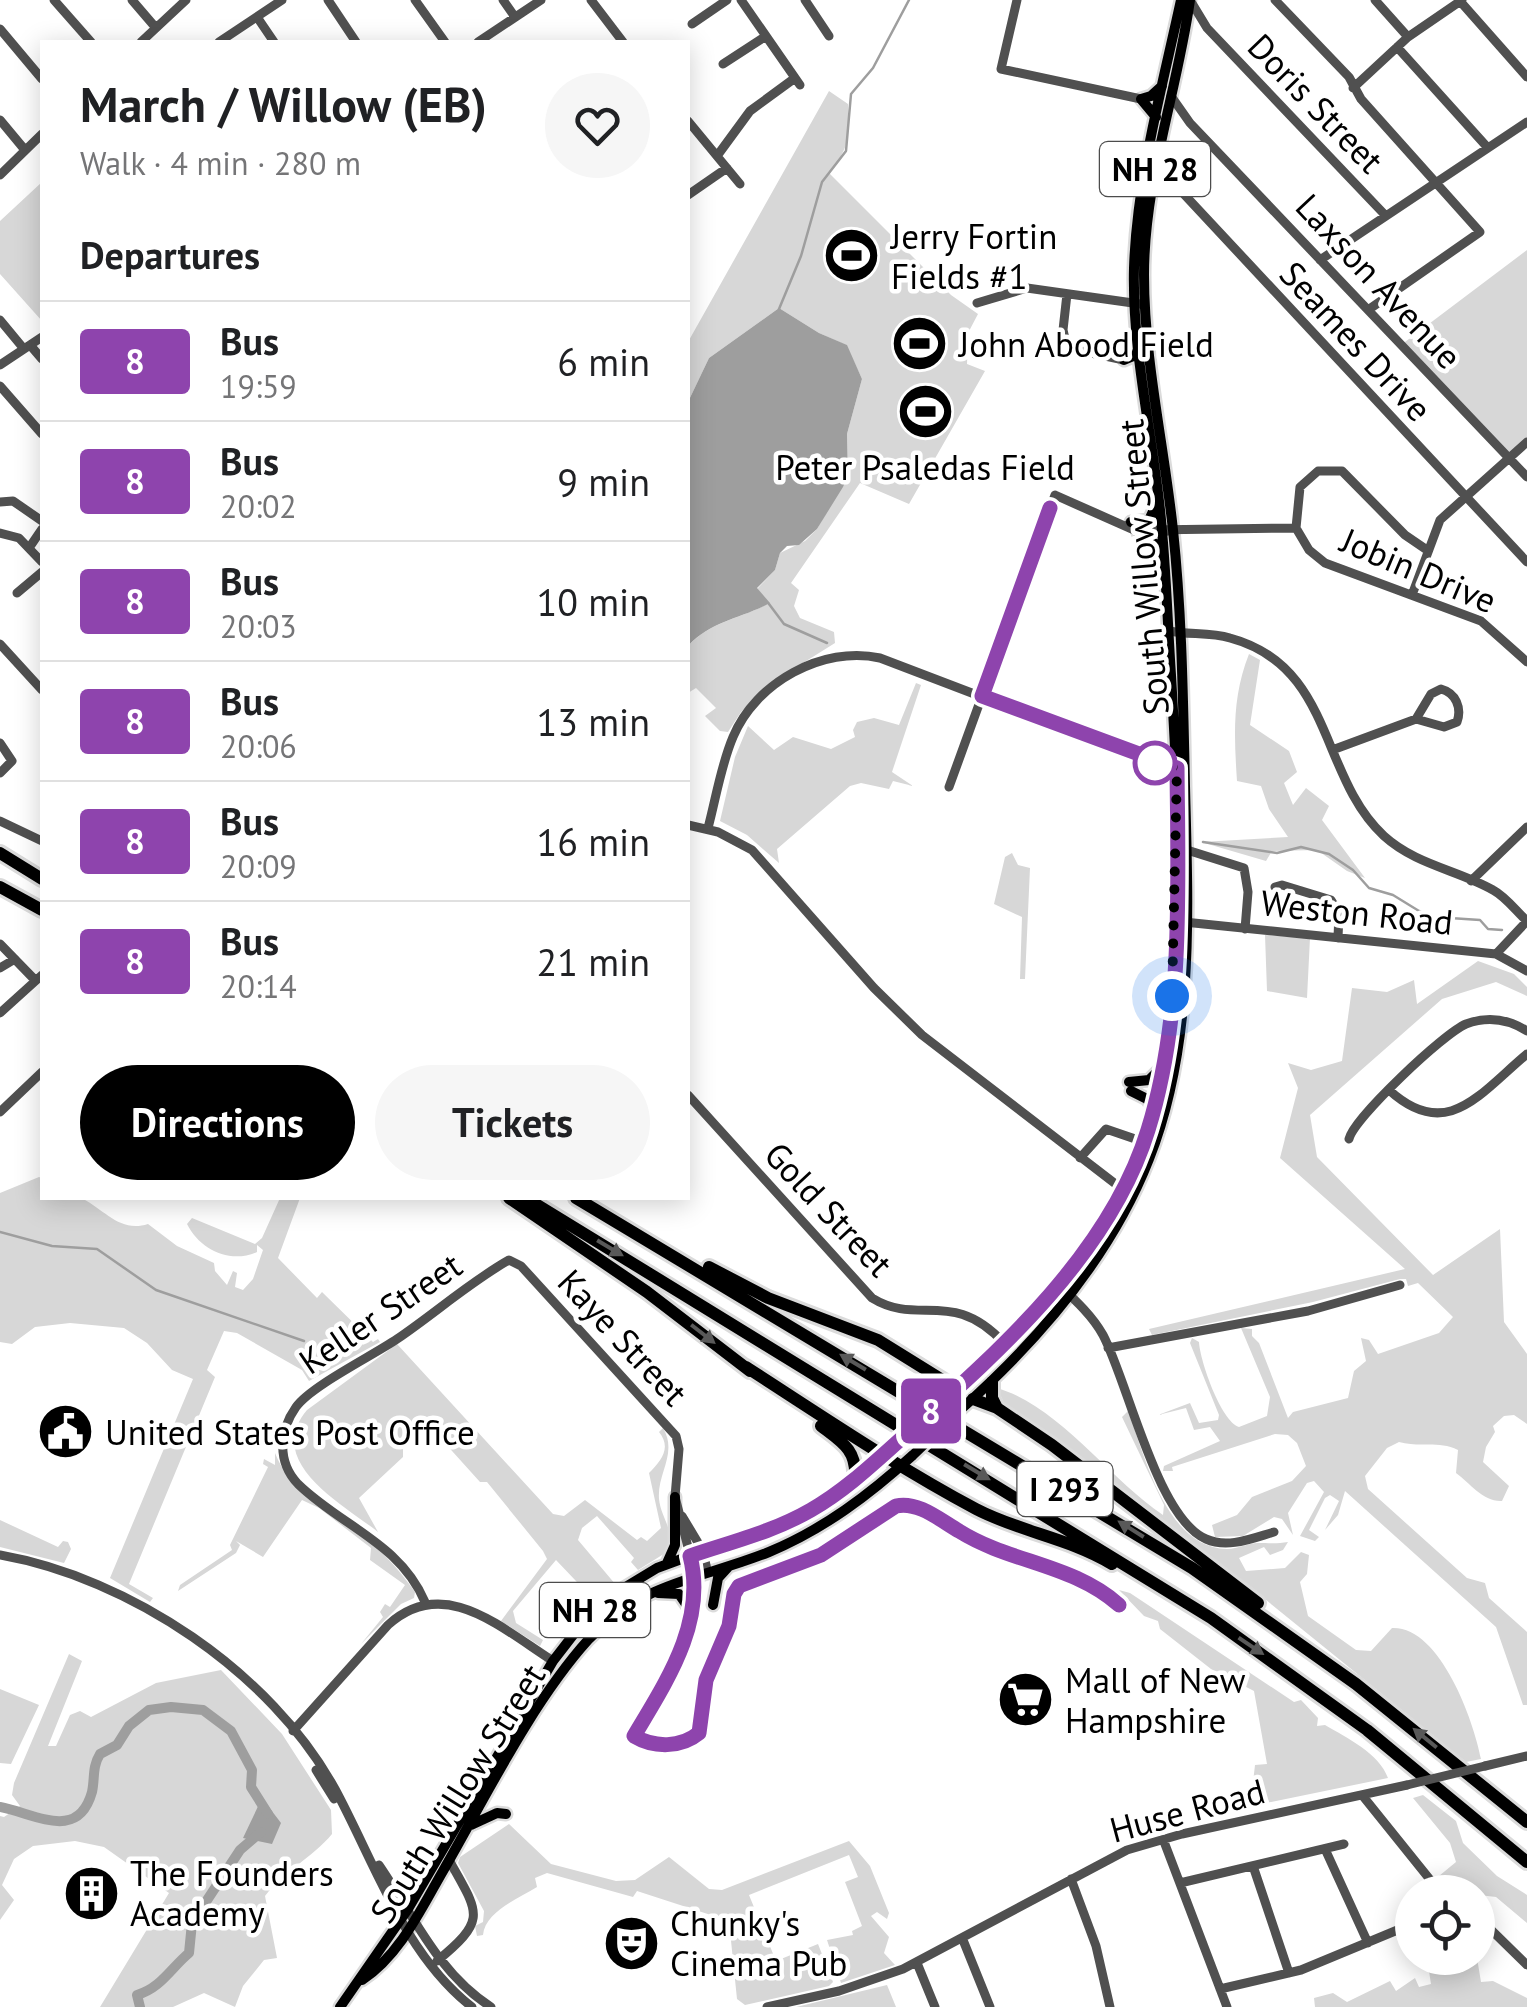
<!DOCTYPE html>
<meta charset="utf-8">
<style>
:root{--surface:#fff;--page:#f6f6f6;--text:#202124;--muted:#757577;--line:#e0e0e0;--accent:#000}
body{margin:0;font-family:"PT Sans",sans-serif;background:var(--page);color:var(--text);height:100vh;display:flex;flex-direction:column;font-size:38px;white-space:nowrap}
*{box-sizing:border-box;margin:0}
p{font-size:32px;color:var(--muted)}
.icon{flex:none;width:55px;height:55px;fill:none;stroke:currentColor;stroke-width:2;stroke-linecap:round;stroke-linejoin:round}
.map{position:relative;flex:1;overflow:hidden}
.sheet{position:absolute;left:40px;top:40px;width:650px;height:1160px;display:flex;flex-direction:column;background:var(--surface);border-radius:0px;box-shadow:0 5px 25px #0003}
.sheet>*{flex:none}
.badge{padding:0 20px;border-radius:8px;font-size:35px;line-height:65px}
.controls{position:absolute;left:1395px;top:1875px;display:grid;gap:20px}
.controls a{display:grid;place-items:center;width:100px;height:100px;border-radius:50%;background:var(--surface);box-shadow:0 5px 25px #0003;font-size:50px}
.you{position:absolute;width:50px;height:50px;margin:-25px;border:8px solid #fff;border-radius:50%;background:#1a73e8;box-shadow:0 0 0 15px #1a73e833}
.map>.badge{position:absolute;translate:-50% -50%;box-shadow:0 0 0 5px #fff}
h2{padding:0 40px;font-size:38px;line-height:90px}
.round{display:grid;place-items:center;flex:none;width:105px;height:105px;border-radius:52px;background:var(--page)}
.head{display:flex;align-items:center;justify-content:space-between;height:170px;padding:0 40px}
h1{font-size:48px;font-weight:700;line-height:75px}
.primary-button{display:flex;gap:20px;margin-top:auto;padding:20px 40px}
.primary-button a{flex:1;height:115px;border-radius:60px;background:var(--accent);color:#fff;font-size:40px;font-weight:700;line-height:115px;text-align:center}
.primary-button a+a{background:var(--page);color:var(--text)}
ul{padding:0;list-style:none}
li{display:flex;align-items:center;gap:30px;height:120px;padding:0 40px;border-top:2px solid var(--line)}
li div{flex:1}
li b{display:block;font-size:38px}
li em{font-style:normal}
li .badge{min-width:110px;font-weight:700;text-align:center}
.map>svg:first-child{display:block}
.green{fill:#d7d7d7}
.water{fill:#9e9e9e}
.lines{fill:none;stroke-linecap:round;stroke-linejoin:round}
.stream{stroke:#9e9e9e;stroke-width:2.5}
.river{stroke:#9e9e9e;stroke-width:10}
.major-casing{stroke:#dbdbdb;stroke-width:15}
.highway-casing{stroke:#dbdbdb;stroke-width:18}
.minor{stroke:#505050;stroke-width:9}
.major{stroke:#000;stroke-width:10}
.highway{stroke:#000;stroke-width:12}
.major-bridge-casing{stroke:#dbdbdb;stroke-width:15;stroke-linecap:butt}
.minor-bridge{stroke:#505050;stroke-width:9}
.major-bridge{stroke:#000;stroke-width:10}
.oneway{fill:#595959}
.line-casing{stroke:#fff;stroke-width:22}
.line{stroke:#8e44ad;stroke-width:15}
.walk{stroke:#000;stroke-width:10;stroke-dasharray:0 18}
.stop-dot{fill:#fff;stroke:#8e44ad;stroke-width:5}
.labels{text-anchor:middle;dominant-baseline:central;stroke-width:9;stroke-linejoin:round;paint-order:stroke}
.shield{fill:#fff;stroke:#4c4c4c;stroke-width:2.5}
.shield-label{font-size:32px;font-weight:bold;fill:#000}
.street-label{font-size:35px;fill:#000;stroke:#fff}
.poi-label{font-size:35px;fill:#000;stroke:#fff;text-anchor:start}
</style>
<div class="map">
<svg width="1527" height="2007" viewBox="0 0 1527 2007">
<rect width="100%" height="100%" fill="#fff"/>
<path class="green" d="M829,91L848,104C849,138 850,147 829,173L951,295L978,314L968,333L967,364L985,371L909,504L860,483L791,583L799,590L794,606L800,618L834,632L835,643L771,683L741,712L728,732L720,731L705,716L716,708L696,688L688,693V646C711,621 740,619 769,603L757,589L775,570L780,553L805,541L817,529L848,475L847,434L862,379L846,345L819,333L779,308L709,358L688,402V342Z
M42,182V321L0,274V221Z
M1527,250V442L1507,456L1401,345Z
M1249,654L1260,660L1250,725L1289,751L1297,772L1284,783L1293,805L1306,788L1329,806L1322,820L1365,878L1347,871L1317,850L1272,851L1266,861L1201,842L1288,837L1269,809L1261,786L1237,781C1234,735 1232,697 1249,654Z
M916,683L921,685L892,772L913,786L893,781L889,789L861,783L850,786L777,849L779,863L747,835L720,821L735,757L748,726L774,750L793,737L831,749L855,737L853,730L857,722L874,718L899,725Z
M1012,853L1018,865L1030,868L1025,979H1020L1022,917L994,904L1005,857Z
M1265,935L1310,938L1307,998L1267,991Z
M1478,961L1514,974L1527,987V996L1496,982L1442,999L1310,1115L1317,1157L1433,1275L1500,1229L1504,1322L1527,1354V1424L1514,1415L1504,1416L1493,1426L1495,1432L1486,1447L1483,1462L1509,1486L1502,1501C1483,1502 1470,1483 1456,1473L1458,1450C1438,1440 1420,1448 1399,1442L1387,1448L1365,1476L1368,1489L1467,1578L1485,1583L1489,1598L1527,1632V1705H1523L1496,1627L1345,1491L1338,1515L1325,1530L1339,1501L1330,1495L1325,1498L1309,1530L1319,1537L1315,1541L1300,1536L1324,1492L1314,1481L1307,1483L1288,1513L1293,1535L1282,1519L1274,1517L1243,1536L1215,1537L1212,1525L1237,1515L1252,1497L1292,1481L1306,1466L1297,1443L1288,1435L1275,1434L1172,1467L1173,1471H1163L1164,1466L1220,1441L1210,1427L1194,1430L1186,1408L1158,1415L1190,1403L1199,1423L1218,1420L1219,1415L1190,1343L1192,1338L1199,1342C1200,1361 1221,1421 1239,1427L1267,1416L1270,1397L1241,1328L1252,1329V1336L1259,1343L1288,1418L1293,1412L1348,1398L1354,1371L1366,1361L1361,1338L1369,1340L1378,1354L1439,1333L1453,1317L1418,1283L1408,1286L1406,1279H1400L1313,1302L1152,1335L1149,1329L1405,1269L1280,1158L1298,1088L1288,1063L1311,1070L1342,1061L1352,988L1387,992L1414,980L1417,1004Z
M39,1177L42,1178V1198C54,1198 73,1194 83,1199C105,1210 120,1233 148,1224L177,1246L214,1263L215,1271L227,1285L233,1271L237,1273L235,1287L243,1290L253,1279L263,1250L257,1245V1252C230,1264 200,1250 187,1224L192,1218L255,1244L262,1238L280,1198H300L278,1258L317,1298L322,1292L373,1342L378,1339L380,1342L309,1381L302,1370L237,1333L224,1331L207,1370L215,1377L129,1584L153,1598L150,1602L110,1578L193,1379L172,1370L147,1343L124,1328L70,1323L35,1327L12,1344L0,1342V1193Z
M397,1344L553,1514L564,1516L585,1500L637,1540L641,1537L647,1541L661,1528L649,1473C661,1461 672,1448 659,1432L663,1428C678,1453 657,1473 659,1499C661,1519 676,1530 667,1552L638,1570L631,1562L634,1558L597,1516L582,1528L578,1540L616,1585L595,1601L556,1560L513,1611L516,1623L543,1640L540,1646L501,1621L547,1559L543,1551L487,1482H480L434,1431L428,1430L412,1444H403V1457L359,1498L378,1532C343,1504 263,1462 307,1410Z
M997,1388C1059,1406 1109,1479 1163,1515L1164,1505L1122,1417L1128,1411C1145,1456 1166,1548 1227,1549C1238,1549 1248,1543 1258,1543C1269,1543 1277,1544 1288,1542L1283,1550L1270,1555L1264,1547L1239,1558L1246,1571L1285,1568L1301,1552L1309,1555L1307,1574L1300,1582L1308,1616L1356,1650L1371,1651L1392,1628C1440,1626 1474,1721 1481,1759L1466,1762L1255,1591L1004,1403Z
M275,1453C295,1502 335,1512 372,1544C388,1557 403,1575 415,1592L414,1598L401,1604L361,1644L383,1617L380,1612L385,1604L390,1607L405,1585L370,1560L371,1548L319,1508L302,1500L263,1557L236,1541L240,1545L236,1553L178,1591L180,1585L232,1550L230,1545L268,1467L263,1464L264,1459L275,1465Z
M0,1520L58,1547L63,1541L68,1542L71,1549L64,1563L0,1547Z
M1119,1590L1130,1593L1294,1702L1301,1700L1318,1718L1317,1726L1325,1725C1347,1738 1379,1753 1388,1778L1261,1804L1251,1800L1255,1765L1267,1764L1254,1691L1211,1669L1160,1629L1158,1621L1144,1616Z
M69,1654L82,1661L48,1746H56L70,1715L80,1711L91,1717L156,1683L221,1670L282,1734L331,1810L332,1834C312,1858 284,1871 265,1896L277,1958L264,1960L243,1986L235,2007L204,1993L173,2007H100L169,1893L104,1847L75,1841L33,1846L14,1859L2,1885L14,1900L0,1920V1816L4,1817L20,1806L12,1795L14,1783Z
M0,1689L39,1705L11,1764L0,1763Z
M1423,1795L1456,1821L1463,1843L1497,1876L1527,1895V1923L1496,1897L1453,1892L1439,1876L1456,1862L1450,1843L1413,1798Z
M509,1824L551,1864L616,1881L635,1880L669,1857L709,1889L722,1890L849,1841L870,1866L889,1913L887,1919L877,1912L871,1916L889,1937L884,1953L895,1965L841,1983L827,1940L853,1935L852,1931L862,1926L845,1882L858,1877L849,1855L749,1895L776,1961L818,1944L833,1982L829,1986L745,2005L737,1999L730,1931L720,1918L637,1891L633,1897L547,1873L535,1878L537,1887C517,1899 485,1912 483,1935L477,1936L475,1926L483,1922L484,1911L458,1863L460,1857Z
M1445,1958H1477L1481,1982L1493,1981L1527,1998V2007H1315L1314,1998L1333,1993L1347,2002L1390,1981L1396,1991L1415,1978L1419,1987L1431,1984L1428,1965Z
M887,1985L896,2007H796Z"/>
<path class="water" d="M779,308L819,333L847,345L862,379L847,434L848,475L843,487L817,529L799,545L787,546L780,553L775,570L757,588L770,603C740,619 711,621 688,646V402L709,358Z
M262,1798L281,1823L272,1844L243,1838Z"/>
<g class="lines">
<path class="stream" d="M779,309L801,256L822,182L846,151L851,94L873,68L909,0
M769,604L784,624L827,643
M1203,842L1277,853L1301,847L1329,854L1353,870L1369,888L1393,895L1419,911L1435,917L1480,920L1488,929L1502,930
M0,1232L52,1246L97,1249L156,1290L304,1341"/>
<path class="river" d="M0,1807C36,1814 78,1842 92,1792C95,1778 92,1767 100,1754L117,1745L129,1726L149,1710L171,1707L203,1710L231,1731L252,1770L251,1787L268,1814
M140,2007L137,1995C161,1988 171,1968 189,1953L192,1923L240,1850L261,1832"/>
<defs>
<path id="major" d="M1156,117L1141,99L1151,96L1162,86
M1124,360L1136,355L1138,349
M1131,522L1149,520L1156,505
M1138,533L1157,545L1162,555
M1129,1082L1149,1080L1161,1068
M1131,1091L1147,1099L1153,1109
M953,1392C1027,1325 1105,1242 1142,1148C1192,1020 1179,813 1171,675C1167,617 1166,559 1159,501C1150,424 1132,346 1134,268C1137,178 1162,88 1181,0
M960,1410C1038,1341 1111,1256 1149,1159C1195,1043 1188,909 1185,786C1183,700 1182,615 1173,530C1164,445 1144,360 1144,275C1144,181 1177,92 1190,0
M667,1563L675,1545V1497
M658,1593L679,1594L690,1610
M713,1605L718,1578L729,1566
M471,1825L497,1813L506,1814
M362,1980C400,1955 421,1909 443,1871C485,1798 532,1702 588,1640C644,1580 700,1580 769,1552C824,1529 869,1495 913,1455
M340,2007L408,1909L553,1661L584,1621L619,1591L657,1568L809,1512L843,1489L896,1443"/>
<path id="highway" d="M0,853L42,879
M0,887L42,910
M509,1198L647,1292L750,1371
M526,1198L1211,1618L1367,1730L1527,1862
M576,1198L1192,1568L1356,1684L1527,1822
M709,1267L768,1298L878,1340L957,1389
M746,1367C822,1416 897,1467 976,1509C1020,1532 1069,1538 1112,1564
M992,1382V1398L997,1408
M973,1399L997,1408L1052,1445L1258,1603
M821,1426C842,1442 857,1450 855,1478"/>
</defs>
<use href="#major" class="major-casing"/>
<use href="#highway" class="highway-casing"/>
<path class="minor" d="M54,0L91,42
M132,0L156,28
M328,0L356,42
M415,0L445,42
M503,0L515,17
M591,0L623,42
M741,0L800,85
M805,0L829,36
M1017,0L1001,69L1141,99
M1190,0L1207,28L1386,216
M1275,0L1349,77L1361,99L1480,232L1368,310
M1375,0L1408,37
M1459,0L1527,77
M257,17L274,42
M692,24L727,0
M0,29L42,79
M141,42L186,0
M219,42L282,0
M478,42L541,0
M1397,47L1488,148
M723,64L766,36
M1353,88L1408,37L1462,0
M1171,96L1190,123L1527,477
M0,120L25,150
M688,121L740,184
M717,156L750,111L795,78
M1153,161L1527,562
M0,175L42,134
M688,195L727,168
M1320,260L1527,122
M1067,294L1063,330L1066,343L1077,350L1124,360
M977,303L1027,288L1140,304
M0,320L24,349
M30,345L42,359
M0,365L42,337
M0,386L42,434
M0,502L13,501L42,521
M1130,522L1150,530L1296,528
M0,533L19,538L42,562
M29,548L42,529
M1427,550L1405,535L1342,471H1318L1300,487L1296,528L1309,550L1325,563L1481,621L1527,662
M17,593L42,572
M1412,595L1440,520L1527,442
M1169,631C1189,635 1210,632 1230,638C1334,666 1319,776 1384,836C1416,865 1458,870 1493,890C1506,897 1516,911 1527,921
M0,644L42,690
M1441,689C1456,693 1462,708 1457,722L1444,727L1416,719L1431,694Z
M0,743L12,761L0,773
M1335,749L1416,719
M949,787L1055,495L1145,535L1173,530
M0,821L42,841
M688,825L718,832L752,850L874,988L922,1035L1126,1192
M708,828C716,798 721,765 733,737C755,683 823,645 880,658L1145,759L1182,770
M1187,850L1244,868L1248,892L1245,929
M1471,881L1527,827
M1275,887L1282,885L1331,900L1339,913L1338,938
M1184,922L1496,954L1527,971
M0,944L35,980
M1496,954L1527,921
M0,968L15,959
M0,1013L42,975
M1389,1090C1447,1143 1480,1093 1527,1054
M688,1095L872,1298C919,1327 952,1287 1004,1343
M0,1112L42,1072
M1349,1139C1354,1118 1444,1033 1466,1024C1488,1016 1508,1019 1527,1031
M1080,1158L1106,1129L1144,1142
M1057,1283C1073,1298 1092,1315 1103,1335C1128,1382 1157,1518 1206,1539C1228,1549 1253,1538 1274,1532
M1108,1348L1308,1311L1400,1285
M682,1516L703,1551L707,1570
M0,1555C130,1578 271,1672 335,1789C375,1863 404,1954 472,2007
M425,1602C400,1543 341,1526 298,1484C277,1462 279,1431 296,1407C311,1386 372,1356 397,1339C434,1314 470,1282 509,1260L521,1266L676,1436L679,1449L675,1497L695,1574
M293,1731L388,1625C444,1574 501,1628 553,1661
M1485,1766L1527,1756
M316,1770L334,1799
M1362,1795L1440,1892
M1163,1839L1227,2007
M1325,1849L1368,1943
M379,1865C414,1916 438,1973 491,2007
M1253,1866L1289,1973
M1071,1879L1096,1946L1110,2007
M1180,1883L1344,1844
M1478,1917L1527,1965
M963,1940L990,2007
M437,1961C488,1919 479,1914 449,1860
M917,1963L935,2007
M1220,1989L1301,1970L1412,1924
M767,2007L839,1991L903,1969L1127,1850L1182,1834L1407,1785"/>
<use href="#major" class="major"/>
<use href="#highway" class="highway"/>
<defs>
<path id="major-bridge" d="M896,1443L947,1398
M913,1455L960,1410"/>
</defs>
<use href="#major-bridge" class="major-bridge-casing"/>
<path class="minor-bridge" d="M1407,1785L1485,1766"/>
<use href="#major-bridge" class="major-bridge"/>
</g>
<defs><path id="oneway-solid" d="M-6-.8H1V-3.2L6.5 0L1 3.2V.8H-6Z" transform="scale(2.5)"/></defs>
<g class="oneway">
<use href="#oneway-solid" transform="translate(610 1248) rotate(31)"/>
<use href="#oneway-solid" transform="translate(703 1334) rotate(38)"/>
<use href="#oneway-solid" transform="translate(853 1362) rotate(-149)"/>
<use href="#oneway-solid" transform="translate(977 1472) rotate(31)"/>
<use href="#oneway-solid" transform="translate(1131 1529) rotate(-148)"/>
<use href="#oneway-solid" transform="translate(1251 1646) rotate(34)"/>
<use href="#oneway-solid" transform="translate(1425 1738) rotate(-141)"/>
</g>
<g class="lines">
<defs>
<path id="line" d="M1050,508L982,696L1177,768C1178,887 1184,1015 1148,1130C1111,1251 1003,1348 911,1430C879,1458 848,1489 811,1510C773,1532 731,1542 690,1556C707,1622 666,1682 634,1736C654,1748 681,1748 699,1733L706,1680L729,1626L734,1594L739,1586L821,1555L896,1506C918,1501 940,1520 959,1531C1010,1563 1073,1564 1119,1605"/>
</defs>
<use href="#line" class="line-casing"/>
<use href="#line" class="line"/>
<path class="walk" d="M1155,763L1177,768L1172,996"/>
</g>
<defs>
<symbol id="stadium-disc" viewBox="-11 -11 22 22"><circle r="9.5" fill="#000" stroke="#fff"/><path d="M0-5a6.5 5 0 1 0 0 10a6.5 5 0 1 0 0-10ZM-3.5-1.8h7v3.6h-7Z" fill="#fff"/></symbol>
<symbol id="civic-disc" viewBox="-11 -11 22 22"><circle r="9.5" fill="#000" stroke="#fff"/><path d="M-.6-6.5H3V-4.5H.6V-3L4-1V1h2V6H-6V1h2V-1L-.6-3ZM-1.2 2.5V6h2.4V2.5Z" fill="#fff"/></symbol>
<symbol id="supermarket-disc" viewBox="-11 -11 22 22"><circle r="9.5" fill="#000" stroke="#fff"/><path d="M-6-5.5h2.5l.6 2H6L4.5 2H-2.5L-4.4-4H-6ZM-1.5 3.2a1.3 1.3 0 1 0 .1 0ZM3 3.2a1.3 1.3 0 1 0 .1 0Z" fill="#fff"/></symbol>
<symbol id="building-disc" viewBox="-11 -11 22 22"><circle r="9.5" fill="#000" stroke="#fff"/><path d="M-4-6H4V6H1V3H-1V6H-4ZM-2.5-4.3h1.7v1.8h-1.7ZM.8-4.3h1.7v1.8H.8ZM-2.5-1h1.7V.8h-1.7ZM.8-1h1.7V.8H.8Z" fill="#fff"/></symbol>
<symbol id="theatre-disc" viewBox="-11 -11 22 22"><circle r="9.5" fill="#000" stroke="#fff"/><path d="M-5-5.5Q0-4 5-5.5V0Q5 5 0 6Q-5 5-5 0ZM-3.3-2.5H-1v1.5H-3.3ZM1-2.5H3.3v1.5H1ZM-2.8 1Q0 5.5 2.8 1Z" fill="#fff"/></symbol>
</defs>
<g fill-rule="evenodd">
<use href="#stadium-disc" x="820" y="224" width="63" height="63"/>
<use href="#stadium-disc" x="888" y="312" width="63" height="63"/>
<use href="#stadium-disc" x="894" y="380" width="63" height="63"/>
<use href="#civic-disc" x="34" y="1400" width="63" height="63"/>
<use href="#supermarket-disc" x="994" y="1668" width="63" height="63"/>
<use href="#building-disc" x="60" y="1862" width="63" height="63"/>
<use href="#theatre-disc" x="600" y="1912" width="63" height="63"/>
</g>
<circle class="stop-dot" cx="1155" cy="763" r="20"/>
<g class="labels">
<g class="shield">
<rect x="1100" y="142" width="110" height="54" rx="8"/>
<rect x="1017.5" y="1462" width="95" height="54" rx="8"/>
<rect x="540" y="1583" width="110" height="54" rx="8"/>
</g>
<g class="shield-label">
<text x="1155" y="169">NH 28</text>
<text x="1065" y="1489">I 293</text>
<text x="595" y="1610">NH 28</text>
</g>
<g class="street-label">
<text transform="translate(1316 103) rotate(46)">Doris Street</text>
<text transform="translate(1379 281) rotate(47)">Laxson Avenue</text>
<text transform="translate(1356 341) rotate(47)">Seames Drive</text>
<text transform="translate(1143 567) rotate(-95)">South Willow Street</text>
<text transform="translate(1419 570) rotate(23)">Jobin Drive</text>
<text transform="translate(1357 912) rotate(6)">Weston Road</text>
<text transform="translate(829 1209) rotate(47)">Gold Street</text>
<text transform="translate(380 1313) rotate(-34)">Keller Street</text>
<text transform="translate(623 1337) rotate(47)">Kaye Street</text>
<text transform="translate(457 1793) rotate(-58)">South Willow Street</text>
<text transform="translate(1187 1810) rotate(-15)">Huse Road</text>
</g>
<g class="poi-label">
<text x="891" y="236">Jerry Fortin<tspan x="891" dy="40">Fields #1</tspan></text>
<text x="959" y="344">John Abood Field</text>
<text x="925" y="467" text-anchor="middle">Peter Psaledas Field</text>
<text x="105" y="1432">United States Post Office</text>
<text x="1065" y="1680">Mall of New<tspan x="1065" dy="40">Hampshire</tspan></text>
<text x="130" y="1873">The Founders<tspan x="130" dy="40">Academy</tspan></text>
<text x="670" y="1923">Chunky's<tspan x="670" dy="40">Cinema Pub</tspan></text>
</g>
</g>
</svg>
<div class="controls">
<a><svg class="icon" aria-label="locate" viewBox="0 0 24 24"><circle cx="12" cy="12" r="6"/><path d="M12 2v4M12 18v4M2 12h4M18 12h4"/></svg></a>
</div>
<div class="you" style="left:1172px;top:996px"></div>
<b class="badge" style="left:931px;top:1411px;background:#8e44ad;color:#fff">8</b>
<section class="sheet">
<div class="head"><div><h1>March / Willow (EB)</h1><p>Walk · 4 min · 280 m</p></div><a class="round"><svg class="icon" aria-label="heart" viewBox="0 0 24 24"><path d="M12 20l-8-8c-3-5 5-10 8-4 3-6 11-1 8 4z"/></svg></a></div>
<h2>Departures</h2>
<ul>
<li><span class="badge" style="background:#8e44ad;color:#fff">8</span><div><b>Bus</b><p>19:59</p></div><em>6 min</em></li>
<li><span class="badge" style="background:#8e44ad;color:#fff">8</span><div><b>Bus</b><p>20:02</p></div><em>9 min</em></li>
<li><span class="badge" style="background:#8e44ad;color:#fff">8</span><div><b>Bus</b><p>20:03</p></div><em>10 min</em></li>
<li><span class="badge" style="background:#8e44ad;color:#fff">8</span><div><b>Bus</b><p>20:06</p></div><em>13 min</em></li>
<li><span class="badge" style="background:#8e44ad;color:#fff">8</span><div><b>Bus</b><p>20:09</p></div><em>16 min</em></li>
<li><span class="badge" style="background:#8e44ad;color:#fff">8</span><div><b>Bus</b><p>20:14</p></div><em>21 min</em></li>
</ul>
<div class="primary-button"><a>Directions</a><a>Tickets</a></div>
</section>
</div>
